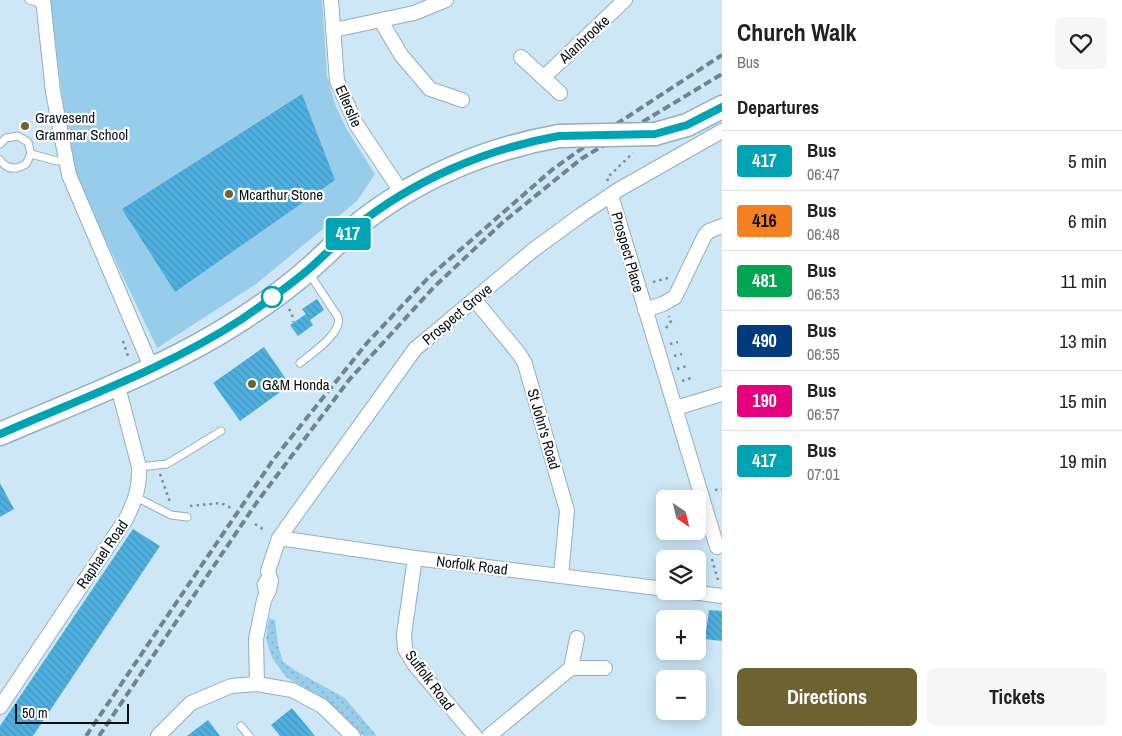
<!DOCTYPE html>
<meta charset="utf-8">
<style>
:root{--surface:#fff;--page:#f6f6f6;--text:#202124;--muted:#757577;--line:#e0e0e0;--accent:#6d6330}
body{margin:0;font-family:"Archivo Narrow",sans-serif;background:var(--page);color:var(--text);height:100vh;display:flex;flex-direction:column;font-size:19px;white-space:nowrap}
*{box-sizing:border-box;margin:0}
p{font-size:16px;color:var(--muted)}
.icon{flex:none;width:28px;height:28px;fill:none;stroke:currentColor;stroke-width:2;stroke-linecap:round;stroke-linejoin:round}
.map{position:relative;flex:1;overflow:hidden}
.details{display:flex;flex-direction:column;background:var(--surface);width:400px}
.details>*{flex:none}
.badge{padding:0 10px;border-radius:4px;font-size:18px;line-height:32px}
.needle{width:32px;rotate:146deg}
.buttons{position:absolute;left:656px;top:490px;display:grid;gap:10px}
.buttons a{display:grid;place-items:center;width:50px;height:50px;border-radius:8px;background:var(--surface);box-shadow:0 2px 12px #0003;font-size:25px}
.scale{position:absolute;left:15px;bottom:12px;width:114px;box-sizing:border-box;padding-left:5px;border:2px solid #091217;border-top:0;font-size:14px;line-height:18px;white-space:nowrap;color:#091217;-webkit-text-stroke:4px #fff;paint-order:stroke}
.map>.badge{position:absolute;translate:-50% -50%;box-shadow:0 0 0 2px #fff}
h2{padding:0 15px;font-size:19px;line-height:45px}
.round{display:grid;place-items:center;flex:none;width:52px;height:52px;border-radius:8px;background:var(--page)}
.overview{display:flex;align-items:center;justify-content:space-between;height:85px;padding:0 15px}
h1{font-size:24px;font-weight:700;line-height:38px}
.primary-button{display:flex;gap:10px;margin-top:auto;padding:10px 15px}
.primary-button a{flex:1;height:58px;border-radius:8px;background:var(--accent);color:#fff;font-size:20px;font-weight:700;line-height:58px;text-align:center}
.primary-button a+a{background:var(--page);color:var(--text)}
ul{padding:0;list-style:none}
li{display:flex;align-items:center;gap:15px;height:60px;padding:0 15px;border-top:1px solid var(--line)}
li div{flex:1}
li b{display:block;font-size:19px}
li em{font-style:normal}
li .badge{min-width:55px;font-weight:700;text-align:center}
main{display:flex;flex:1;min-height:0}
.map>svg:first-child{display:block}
.grass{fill:url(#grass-dots)}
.pitch{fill:#97cdea}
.building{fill:url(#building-back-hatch)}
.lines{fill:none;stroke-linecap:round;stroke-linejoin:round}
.service-casing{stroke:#95aebc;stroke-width:9}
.minor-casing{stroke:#95aebc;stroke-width:16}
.primary-casing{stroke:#95aebc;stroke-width:25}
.path{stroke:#7a8c97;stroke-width:2.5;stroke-dasharray:2.5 4;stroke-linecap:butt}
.service{stroke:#fff;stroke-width:7}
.minor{stroke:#fff;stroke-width:14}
.primary{stroke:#fff;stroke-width:22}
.rail{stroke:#71848e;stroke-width:4;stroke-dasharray:8 4;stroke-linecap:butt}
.primary-bridge-casing{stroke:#95aebc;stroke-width:25;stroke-linecap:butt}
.primary-bridge{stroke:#fff;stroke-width:22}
.line-casing{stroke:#fff;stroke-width:11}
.line{stroke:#00a3b4;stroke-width:8}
.poi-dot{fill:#6d6330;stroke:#fff;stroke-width:2}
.stop-dot{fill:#fff;stroke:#00a3b4;stroke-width:2.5}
.labels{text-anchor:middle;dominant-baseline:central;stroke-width:4.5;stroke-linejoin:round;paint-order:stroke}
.street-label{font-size:15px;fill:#091217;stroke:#fff}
.poi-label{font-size:15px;fill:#091217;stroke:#fff;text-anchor:start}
</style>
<main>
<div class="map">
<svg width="722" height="736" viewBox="0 0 722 736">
<defs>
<pattern id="grass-dots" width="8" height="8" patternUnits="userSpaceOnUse" patternTransform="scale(1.25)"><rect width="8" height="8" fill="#97cdea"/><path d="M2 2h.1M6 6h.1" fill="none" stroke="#81afc8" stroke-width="1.8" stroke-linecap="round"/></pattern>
<pattern id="building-back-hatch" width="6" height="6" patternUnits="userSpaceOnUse" patternTransform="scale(1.25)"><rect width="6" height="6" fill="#4fb0e0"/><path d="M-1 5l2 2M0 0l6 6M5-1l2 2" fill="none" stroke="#4496bf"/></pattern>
</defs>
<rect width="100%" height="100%" fill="#cde7f6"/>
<path class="grass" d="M269,618L275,620L278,645L283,662L296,671L345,698L377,736H363L339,711L320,697L286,677L272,658L266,639Z"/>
<path class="pitch" d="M50,0H322L327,76L335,104L346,128L375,174L357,201L256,284L157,348L81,189L69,150Z"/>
<path class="building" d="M302,94L335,180L175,292L122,209Z
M317,299L324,310L310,320L313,325L298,336L290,325L306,314L302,309Z
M264,347L290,385L240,421L213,383Z
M0,483L14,509L0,517Z
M133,529L160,546L33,736H0V726Z
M709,610L722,611V641L705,639Z
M292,708L315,736H280L271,725Z
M208,720L220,736H187Z"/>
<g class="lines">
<defs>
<path id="service" d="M29,0L44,4
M0,144L6,138L18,136L28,142L31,154L26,164C16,170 7,170 0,160
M31,154L57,161L67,160
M300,363C312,353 343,333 338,317L309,273
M139,467L167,464L221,431
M136,497L171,515L187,517
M264,599L261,584L268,572
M241,726L249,736"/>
<path id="minor" d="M43,0L53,92L69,175L152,369
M331,0L337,81L356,124L402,193
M381,21L401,55L430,89L462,100
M334,30L414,13L446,0
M521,57L560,93
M544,77L625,0
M611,195L717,547
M474,299L520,355L525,364L567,511L561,576
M645,310L663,304L675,297L705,235L709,231L722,226
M676,408L722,394
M279,538L415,558L665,589
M415,558L404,634L405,649L414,664L475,736
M685,591L722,596
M577,638L571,668H605
M257,684L256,639L264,600L269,590L271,581L268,571L279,538L415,349L532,251L581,215L618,190L722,131
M0,707L126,519C135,501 140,487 139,467L117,383
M158,736L191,703L231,686L257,684L292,690L322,706L353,736
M489,736L571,668"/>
<path id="primary" d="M655,134L687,125L722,107
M0,434C82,399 167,368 242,319C265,304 289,287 309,269C324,256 338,241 354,228C412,180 485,149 559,136"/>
</defs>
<use href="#service" class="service-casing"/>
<use href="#minor" class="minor-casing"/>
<use href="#primary" class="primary-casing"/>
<path class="path" d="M608,181L607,178L633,153
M653,282L668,278
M289,309L292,314L293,322
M666,328L671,321L669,316
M123,341L129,359
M670,344L678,342
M674,356L682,354
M677,369L687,366
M682,381L691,378
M160,474L170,502
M715,490L722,489
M190,506L221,503L231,508
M255,524L266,531
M712,559L718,580"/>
<use href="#service" class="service"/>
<use href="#minor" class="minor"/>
<use href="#primary" class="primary"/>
<path class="rail" d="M86,736L273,460L367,343L429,277L553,169L615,125L722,55
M99,736L257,502L349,380L434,287L502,223L581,159L722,74"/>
<defs>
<path id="primary-bridge" d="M559,136L655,134"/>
</defs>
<use href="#primary-bridge" class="primary-bridge-casing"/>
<use href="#primary-bridge" class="primary-bridge"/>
</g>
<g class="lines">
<defs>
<path id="line" d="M0,434C82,398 167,368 242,319C265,303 288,287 309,269C324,256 338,241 354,228C412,181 485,149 559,136L655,134L687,125L722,107"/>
</defs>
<use href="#line" class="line-casing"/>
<use href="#line" class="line"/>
</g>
<g class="poi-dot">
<circle cx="25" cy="126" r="5"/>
<circle cx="229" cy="194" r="5"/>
<circle cx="252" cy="384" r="5"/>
</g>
<circle class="stop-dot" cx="272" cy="297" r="10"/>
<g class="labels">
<g class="street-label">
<text transform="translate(584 39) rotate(-43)">Alanbrooke</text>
<text transform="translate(349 106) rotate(66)">Ellerslie</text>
<text transform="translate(628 252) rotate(74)">Prospect Place</text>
<text transform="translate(457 314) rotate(-40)">Prospect Grove</text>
<text transform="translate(544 429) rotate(74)">St John's Road</text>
<text transform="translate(102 554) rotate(-56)">Raphael Road</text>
<text transform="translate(472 565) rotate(7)">Norfolk Road</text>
<text transform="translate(430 680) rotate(53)">Suffolk Road</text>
</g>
<g class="poi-label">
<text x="35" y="117">Gravesend<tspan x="35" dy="17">Grammar School</tspan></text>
<text x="239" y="194">Mcarthur Stone</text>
<text x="262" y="384">G&amp;M Honda</text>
</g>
</g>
</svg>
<div class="buttons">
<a><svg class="needle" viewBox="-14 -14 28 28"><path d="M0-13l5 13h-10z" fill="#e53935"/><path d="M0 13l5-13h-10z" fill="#757577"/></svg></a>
<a><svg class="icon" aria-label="layers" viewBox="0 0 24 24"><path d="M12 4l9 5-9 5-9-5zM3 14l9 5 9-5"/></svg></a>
<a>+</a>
<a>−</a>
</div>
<div class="scale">50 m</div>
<b class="badge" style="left:348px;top:234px;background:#00a3b4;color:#fff">417</b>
</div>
<section class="details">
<div class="overview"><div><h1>Church Walk</h1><p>Bus</p></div><a class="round"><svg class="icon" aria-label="heart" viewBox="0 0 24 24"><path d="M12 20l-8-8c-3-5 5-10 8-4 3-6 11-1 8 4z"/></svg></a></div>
<h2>Departures</h2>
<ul>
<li><span class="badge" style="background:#00a3b4;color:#fff">417</span><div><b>Bus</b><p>06:47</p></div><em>5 min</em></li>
<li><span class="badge" style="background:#f58220;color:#111">416</span><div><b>Bus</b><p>06:48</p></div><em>6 min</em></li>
<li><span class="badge" style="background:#00a651;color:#fff">481</span><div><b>Bus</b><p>06:53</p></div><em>11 min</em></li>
<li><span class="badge" style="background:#003b80;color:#fff">490</span><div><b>Bus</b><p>06:55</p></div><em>13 min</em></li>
<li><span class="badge" style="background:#e6007e;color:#fff">190</span><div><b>Bus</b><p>06:57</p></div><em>15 min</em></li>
<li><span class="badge" style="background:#00a3b4;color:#fff">417</span><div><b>Bus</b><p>07:01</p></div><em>19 min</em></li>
</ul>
<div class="primary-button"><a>Directions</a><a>Tickets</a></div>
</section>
</main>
